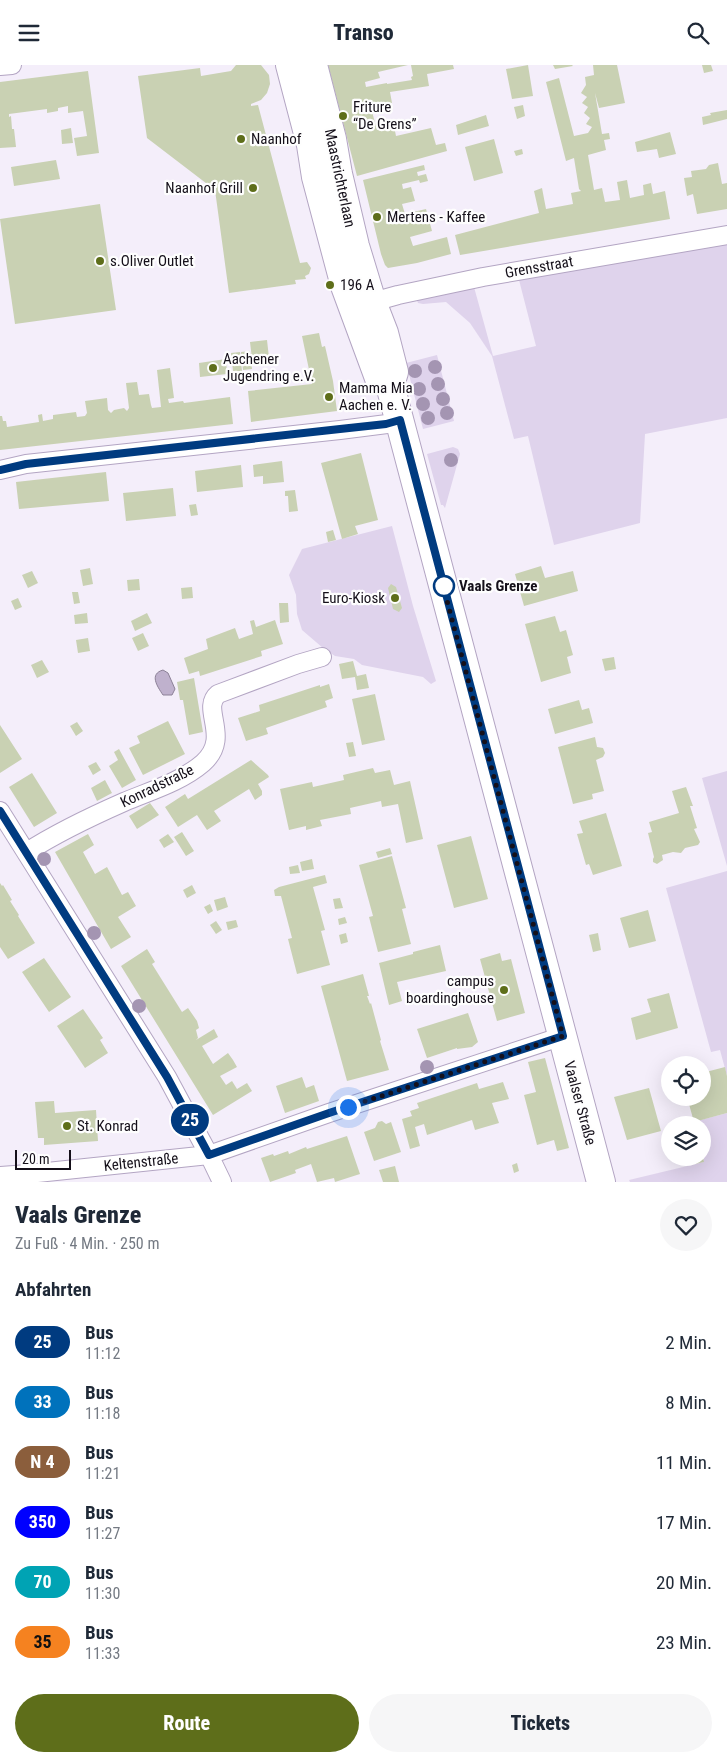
<!DOCTYPE html>
<html lang="de">
<meta charset="utf-8">
<style>
:root{--surface:#fff;--page:#f6f6f7;--text:#1f2937;--muted:#747a83;--accent:#5e6e1a}
body{margin:0;font-family:"Roboto Condensed",sans-serif;background:var(--page);color:var(--text);height:100vh;display:flex;flex-direction:column;font-size:19px;white-space:nowrap}
*{box-sizing:border-box;margin:0}
p{font-size:16px;color:var(--muted)}
.icon{flex:none;width:28px;height:28px;fill:none;stroke:currentColor;stroke-width:2;stroke-linecap:round;stroke-linejoin:round}
.map{position:relative;height:1117px;overflow:hidden}
.panel{display:flex;flex-direction:column;background:var(--surface);flex:1}
.panel>*{flex:none}
.badge{padding:0 10px;border-radius:16px;font-size:18px;line-height:32px}
.buttons{position:absolute;left:661px;top:991px;display:grid;gap:10px}
.buttons a{display:grid;place-items:center;width:50px;height:50px;border-radius:50%;background:var(--surface);box-shadow:0 5px 20px #0002;font-size:25px}
.scale{position:absolute;left:15px;bottom:12px;width:56px;box-sizing:border-box;padding-left:5px;border:2px solid #15101a;border-top:0;font-size:14px;line-height:18px;white-space:nowrap;color:#15101a;-webkit-text-stroke:4px #fefefe;paint-order:stroke}
.you{position:absolute;width:25px;height:25px;margin:-12px;border:4px solid #fff;border-radius:50%;background:#1a73e8;box-shadow:0 0 0 8px #1a73e833}
.map>.badge{position:absolute;translate:-50% -50%;box-shadow:0 0 0 2px #fff}
h2{padding:0 15px;font-size:19px;line-height:45px}
.round{display:grid;place-items:center;flex:none;width:52px;height:52px;border-radius:26px;background:var(--page)}
.headline{display:flex;align-items:center;justify-content:space-between;height:85px;padding:0 15px}
h1{font-size:24px;font-weight:800;line-height:38px}
.primary-button{display:flex;gap:10px;margin-top:auto;padding:10px 15px}
.primary-button a{flex:1;height:58px;border-radius:30px;background:var(--accent);color:#fff;font-size:20px;font-weight:800;line-height:58px;text-align:center}
.primary-button a+a{background:var(--page);color:var(--text)}
ul{padding:0;list-style:none}
li{display:flex;align-items:center;gap:15px;height:60px;padding:0 15px}
li div{flex:1}
li b{display:block;font-size:19px}
li em{font-style:normal}
li .badge{min-width:55px;font-weight:700;text-align:center}
header{display:flex;justify-content:space-between;align-items:center;height:65px;padding:0 15px;background:var(--surface);font-size:22px;font-weight:800}
.map>svg:first-child{display:block}
.green{fill:#dfd3ec}
.water{fill:#bfb1cd;stroke:#8c8197}
.building{fill:#c9d1b3}
.lines{fill:none;stroke-linecap:round;stroke-linejoin:round}
.street-casing{stroke:#b3a5c3;stroke-width:20}
.primary-casing{stroke:#b3a5c3;stroke-width:30}
.street{stroke:#fff;stroke-width:18}
.primary{stroke:#fff;stroke-width:28}
.tree{fill:#a495b2}
.line-casing{stroke:#fff;stroke-width:11}
.line{stroke:#003b80;stroke-width:8}
.walk{stroke:#15101a;stroke-width:5;stroke-dasharray:0 9}
.poi-dot{fill:#5e6e1a;stroke:#fefefe;stroke-width:2}
.stop-dot{fill:#fff;stroke:#003b80;stroke-width:2.5}
.labels{text-anchor:middle;dominant-baseline:central;stroke-width:4.5;stroke-linejoin:round;paint-order:stroke}
.poi-label{font-size:15px;fill:#15101a;stroke:#fefefe;text-anchor:start}
.street-label{font-size:15px;fill:#15101a;stroke:#fefefe}
.stop-label{font-size:15px;font-weight:bold;fill:#15101a;stroke:#fefefe;text-anchor:start}
</style>
<header><svg class="icon" aria-label="menu" viewBox="0 0 24 24"><path d="M4 6h16M4 12h16M4 18h16"/></svg>Transo<svg class="icon" aria-label="search" viewBox="0 0 24 24"><circle cx="10" cy="10" r="6"/><path d="M15 15l6 6"/></svg></header>
<div class="map">
<svg width="727" height="1117" viewBox="0 0 727 1117">
<rect width="100%" height="100%" fill="#f4eefa"/>
<path class="green" d="M727,179V353L645,369L640,458L554,480L528,371L514,374L492,291L470,258L446,237L423,239L418,238L416,233L474,222L493,291L536,281L519,215Z
M437,290L454,356L423,364L406,298Z
M453,382L458,384L460,389L445,443L443,440H441L427,389Z
M392,461L413,541L436,616L431,619L423,612L362,600L354,594L335,591L323,583L302,565L297,549L296,530L289,510L302,484Z
M727,706V801L702,713Z
M727,806V1011L720,985L711,987L666,823Z
M727,1048V1117H630L629,1115L704,1097L702,1060H694L693,1057Z"/>
<path class="water" d="M163,605L168,608L175,624L172,630H163C157,621 149,609 163,605Z"/>
<path class="building" d="M236,0H261L269,10L270,19L267,28L261,35L251,39V41L258,40L300,198L307,197L311,203L309,209L305,211L306,214L295,215L296,219L229,228L215,125L147,73L138,11L200,3L201,11L231,6Z
M328,0H408L378,7L380,13L365,17L366,22L387,18V19L412,15L411,12L413,11L411,0H453L454,4L427,9L429,21L390,27L392,38L371,43L377,65L394,61L396,71L431,63L436,80L445,78L447,86L357,111Z
M528,0L533,31L512,34L506,4Z
M553,0H572L573,1L555,4Z
M593,0H617L625,38L599,43L595,28L602,69L609,68L610,74L604,75L606,85L588,90L594,125L602,123L605,137L620,135L617,117L627,115L630,133L644,130L643,120L651,118L653,129L665,126L670,154L460,190L455,170L539,148L534,126L542,123L546,144L573,139L571,128L581,126L579,124L574,93L566,96L546,17L559,13L574,71L588,68L592,62L586,59L590,53L584,48L588,42L582,38L587,32L581,28L586,20L585,12L594,10Z
M702,0H711L713,6L704,8Z
M88,6L99,88L77,91L74,73L87,71L83,46L68,48V41L58,43V46L47,48V44L9,49V52L11,51L12,64H14L16,82L0,83V17Z
M523,40L525,51L517,54L514,42Z
M727,45V54L703,60L702,52L711,50L710,48Z
M486,50L489,61L458,70L456,60Z
M71,63L73,78L62,79L61,65Z
M670,67L676,89L659,93L657,84L637,87L635,77Z
M494,74L503,108L474,116L465,82Z
M522,84L523,89L516,91L514,86Z
M56,95L60,114L14,121L11,102Z
M718,98L722,119L727,118V144L697,149L693,129L687,131L684,113L692,112L691,106L706,104L709,100Z
M424,100L425,105L417,107L418,111L426,109L428,116L420,118L419,115L402,119L403,124L411,122L415,136L402,139L405,149L426,144L432,166L410,172L413,181L447,172L451,189L417,198L388,203L385,200L381,189L363,115Z
M100,139L116,245L15,259L0,154Z
M319,268L322,282L325,281L333,316L337,346L251,357L248,326L312,319L302,271Z
M267,275L269,293L252,294L250,277Z
M250,286L252,304L243,305L241,287Z
M240,287L242,306H233L231,288Z
M226,294L227,309L200,312L199,298Z
M170,303L174,333L168,334L169,338L183,336L184,338L230,332L233,359L0,385V351H2L3,356H6L7,362L39,357L38,350L42,349L43,356L53,354V350L76,347L77,352L85,351L87,348L85,336L107,333L108,345L111,348L114,345L124,343L127,346L129,343L126,318L137,317L139,330L149,329L151,340L152,343L161,342L157,305Z
M361,388L378,455L355,461L358,469L342,474L321,398Z
M282,396L284,417L263,419V411L254,412L253,400Z
M241,400L243,422L197,427L195,406Z
M106,407L109,436L19,444L16,417Z
M173,423L176,451L126,456L123,428Z
M295,425L298,446L289,447L288,431H285V426Z
M196,439L198,450L191,451L189,440Z
M333,465L336,475L328,477L326,467Z
M541,501L545,513L573,506L578,526L524,541L515,509Z
M90,503L93,519L83,521L80,505Z
M32,506L38,518L28,523L22,510Z
M139,514L140,525L128,526L127,515Z
M391,519L396,522L402,543L399,547L393,544L388,523Z
M192,522L193,533L182,534L181,523Z
M72,527H78L80,538L74,539Z
M18,533L22,542L15,545L11,536Z
M279,538H288L289,557L280,558Z
M87,548L88,558L75,559L74,550Z
M147,548L152,558L135,566L131,556Z
M555,551L560,567L566,565L573,590L567,592L571,608L541,617L525,559Z
M254,555L256,562L275,555L283,579L261,586L262,591L200,611L199,606L189,609L184,593L208,584L206,574L235,563L239,574L253,569L250,556Z
M143,568L149,581L138,586L132,573Z
M88,573L90,586L78,588L76,575Z
M614,592L616,604L605,606L602,594Z
M42,595L49,607L37,613L31,600Z
M353,596L357,611L366,609L369,623L357,625L355,612L342,614L339,599Z
M194,613L203,667L189,670L183,635H180L177,617Z
M329,619L333,633L325,636L327,642L266,663L268,669L246,676L238,653L260,646L259,640L320,620V622Z
M375,629L385,675L362,680L352,634Z
M579,635L582,645L589,643L593,658L555,669L548,644Z
M168,656L185,689L143,710L129,683L140,678L137,671Z
M77,657L83,666L76,671L70,661Z
M0,660L22,694L0,708Z
M595,672L597,682L603,683L605,688L603,692L596,695L604,726L592,729L593,734L573,739L558,682Z
M353,677L356,691L349,692L346,678Z
M119,684L136,715L122,723L109,701L118,695L114,687Z
M251,695L268,710L269,712L258,719L262,726V730L255,735L249,724L214,746L221,756L207,765L197,750L178,762L165,742L185,729L188,734Z
M96,697L101,705L93,710L88,701Z
M373,703L375,708L390,705L394,720L410,716L423,774L406,778L398,739L382,742L381,736L350,743L351,749L320,755L322,761L306,765V761L289,765L280,724L312,717L313,722L344,715L343,710Z
M32,708L57,748L34,762L9,722Z
M105,715L112,728L97,736L91,723Z
M686,722L693,741H690L697,763L694,764L700,777L698,780L685,783L681,788L673,787L662,790L663,795L657,799L653,797V794L654,792L648,768L652,767L649,757L679,748L672,726Z
M150,738L159,750L137,764L129,751Z
M606,748L622,801L593,810L589,799L586,800L577,769L583,768L579,756Z
M182,767L194,786L186,791L174,772Z
M88,769L94,780L83,787L95,809L107,802L122,830L128,827L136,841L118,852L131,872L111,884L55,787Z
M168,769L174,777L164,783L159,775Z
M471,771L488,834L454,843L437,780Z
M390,783L392,789L378,793L376,787Z
M392,791L406,843L402,844L411,879L378,887L369,852L373,851L359,800Z
M312,794L314,804L302,806L300,797Z
M298,800L300,808L290,809L289,802Z
M325,810L327,818L313,822L325,865L321,866L330,900L297,909L288,874L292,873L281,831H275L274,825L279,822Z
M0,818L2,821L3,820L12,835L10,836L19,850L18,851L35,878L8,894L0,882Z
M192,820L196,828L187,833L183,825Z
M225,832L228,842L217,846L214,835Z
M340,833L343,843L335,844L333,834Z
M210,839L213,846L208,849L204,842Z
M648,845L656,876L629,883L620,853Z
M345,852L347,858L339,860L338,854Z
M236,855L238,862L228,865L226,857Z
M216,856L222,865L216,869L210,860Z
M346,868L348,877L341,879L339,870Z
M598,868L601,885L593,887L589,870Z
M440,880L446,906L397,917L402,936L389,940L379,898L413,889V887Z
M147,884L155,897L152,899L182,947L188,943L197,956L199,963L196,965L198,973L196,975L214,964L218,972L202,981L213,999L228,988L233,995L237,1002L220,1011L226,1020L232,1016L237,1024L247,1018L252,1026L213,1050L121,901Z
M500,888L502,896L511,894L525,948L497,956L480,894Z
M44,893L71,932L49,947L22,907Z
M363,909L369,931H367L370,939L371,938L381,975L380,976L389,1005L347,1016L321,921Z
M669,928L678,963L636,975L631,953L651,947L647,934Z
M83,944L103,973L100,975L108,988L85,1003L57,961Z
M468,948L478,977L472,982L457,984V983L427,993L417,964Z
M545,993L569,1083L557,1086L554,1075L537,1080L524,1030L536,1027L528,997Z
M725,1002L727,1011V1048L694,1057L687,1032H702V1008Z
M302,1012L306,1023L314,1020L319,1036L285,1048L276,1021Z
M503,1017L509,1034L492,1038L499,1058L475,1065L472,1055L427,1070L424,1059L415,1062L420,1081L410,1084L402,1054L412,1051L410,1046L419,1043L417,1038L477,1018L479,1024Z
M649,1023L661,1066L627,1075L614,1032Z
M54,1036L55,1048L96,1045L98,1076L44,1080V1073H38L35,1037Z
M382,1056L386,1059L391,1057L401,1087L374,1096L364,1067L375,1063L378,1057Z
M347,1071L360,1109L335,1117L334,1113L317,1117L311,1099L295,1105L296,1108L270,1117L261,1093L273,1089L274,1091L288,1086L289,1089L306,1082L307,1084Z
M688,1092H703L704,1097L690,1100Z
M517,1098L519,1106L514,1108L512,1100Z
M395,1101L399,1117H383L379,1105Z"/>
<g class="lines">
<defs>
<path id="street" d="M0,1L12,0
M362,240L398,230L483,212L727,170
M0,405L26,399L340,365L387,359L400,355
M0,746L167,1012L209,1090L222,1117
M27,787C58,767 90,752 124,737C150,726 181,717 203,698C232,672 200,644 218,629L298,599L322,592
M0,1111L28,1109L209,1090L329,1048L563,971"/>
<path id="primary" d="M290,0L311,80L316,112L345,221L379,313L381,314
M313,0L332,74L338,109L355,181L372,237L384,268L394,307L390,320L601,1117"/>
</defs>
<use href="#street" class="street-casing"/>
<use href="#primary" class="primary-casing"/>
<use href="#street" class="street"/>
<use href="#primary" class="primary"/>
</g>
<g class="tree">
<circle cx="435" cy="302" r="7"/>
<circle cx="415" cy="306" r="7"/>
<circle cx="438" cy="319" r="7"/>
<circle cx="419" cy="324" r="7"/>
<circle cx="443" cy="334" r="7"/>
<circle cx="423" cy="339" r="7"/>
<circle cx="447" cy="348" r="7"/>
<circle cx="428" cy="353" r="7"/>
<circle cx="451" cy="395" r="7"/>
<circle cx="44" cy="794" r="7"/>
<circle cx="94" cy="868" r="7"/>
<circle cx="139" cy="941" r="7"/>
<circle cx="427" cy="1002" r="7"/>
</g>
<g class="lines">
<defs>
<path id="line" d="M0,405L26,399L340,364L386,359L400,355L563,971L329,1048L209,1090L167,1012L0,746"/>
</defs>
<use href="#line" class="line-casing"/>
<use href="#line" class="line"/>
<path class="walk" d="M348,1042L563,971L442,517L444,521"/>
</g>
<g class="poi-dot">
<circle cx="343" cy="51" r="5"/>
<circle cx="241" cy="74" r="5"/>
<circle cx="253" cy="123" r="5"/>
<circle cx="377" cy="152" r="5"/>
<circle cx="100" cy="196" r="5"/>
<circle cx="330" cy="220" r="5"/>
<circle cx="213" cy="303" r="5"/>
<circle cx="329" cy="332" r="5"/>
<circle cx="395" cy="533" r="5"/>
<circle cx="504" cy="925" r="5"/>
<circle cx="67" cy="1061" r="5"/>
</g>
<circle class="stop-dot" cx="444" cy="521" r="10"/>
<g class="labels">
<g class="poi-label">
<text x="353" y="42">Friture<tspan x="353" dy="17">“De Grens”</tspan></text>
<text x="251" y="74">Naanhof</text>
<text x="243" y="123" text-anchor="end">Naanhof Grill</text>
<text x="387" y="152">Mertens - Kaffee</text>
<text x="110" y="196">s.Oliver Outlet</text>
<text x="340" y="220">196 A</text>
<text x="223" y="294">Aachener<tspan x="223" dy="17">Jugendring e.V.</tspan></text>
<text x="339" y="323">Mamma Mia<tspan x="339" dy="17">Aachen e. V.</tspan></text>
<text x="385" y="533" text-anchor="end">Euro-Kiosk</text>
<text x="494" y="916" text-anchor="end">campus<tspan x="494" dy="17">boardinghouse</tspan></text>
<text x="77" y="1061">St. Konrad</text>
</g>
<g class="street-label">
<text transform="translate(340 113) rotate(78)">Maastrichterlaan</text>
<text transform="translate(539 202) rotate(-10)">Grensstraat</text>
<text transform="translate(157 721) rotate(-26)">Konradstraße</text>
<text transform="translate(580 1038) rotate(75)">Vaalser Straße</text>
<text transform="translate(141 1097) rotate(-6)">Keltenstraße</text>
</g>
<g class="stop-label">
<text x="459" y="521">Vaals Grenze</text>
</g>
</g>
</svg>
<div class="buttons">
<a><svg class="icon" aria-label="locate" viewBox="0 0 24 24"><circle cx="12" cy="12" r="6"/><path d="M12 2v4M12 18v4M2 12h4M18 12h4"/></svg></a>
<a><svg class="icon" aria-label="layers" viewBox="0 0 24 24"><path d="M12 4l9 5-9 5-9-5zM3 14l9 5 9-5"/></svg></a>
</div>
<div class="scale">20 m</div>
<div class="you" style="left:348px;top:1042px"></div>
<b class="badge" style="left:190px;top:1055px;background:#003b80;color:#fff">25</b>
</div>
<section class="panel">
<div class="headline"><div><h1>Vaals Grenze</h1><p>Zu Fuß · 4 Min. · 250 m</p></div><a class="round"><svg class="icon" aria-label="heart" viewBox="0 0 24 24"><path d="M12 20l-8-8c-3-5 5-10 8-4 3-6 11-1 8 4z"/></svg></a></div>
<h2>Abfahrten</h2>
<ul>
<li><span class="badge" style="background:#003b80;color:#fff">25</span><div><b>Bus</b><p>11:12</p></div><em>2 Min.</em></li>
<li><span class="badge" style="background:#0072bc;color:#fff">33</span><div><b>Bus</b><p>11:18</p></div><em>8 Min.</em></li>
<li><span class="badge" style="background:#8b5e3c;color:#fff">N 4</span><div><b>Bus</b><p>11:21</p></div><em>11 Min.</em></li>
<li><span class="badge" style="background:#00f;color:#fff">350</span><div><b>Bus</b><p>11:27</p></div><em>17 Min.</em></li>
<li><span class="badge" style="background:#00a3b4;color:#fff">70</span><div><b>Bus</b><p>11:30</p></div><em>20 Min.</em></li>
<li><span class="badge" style="background:#f58220;color:#111">35</span><div><b>Bus</b><p>11:33</p></div><em>23 Min.</em></li>
</ul>
<div class="primary-button"><a>Route</a><a>Tickets</a></div>
</section>
